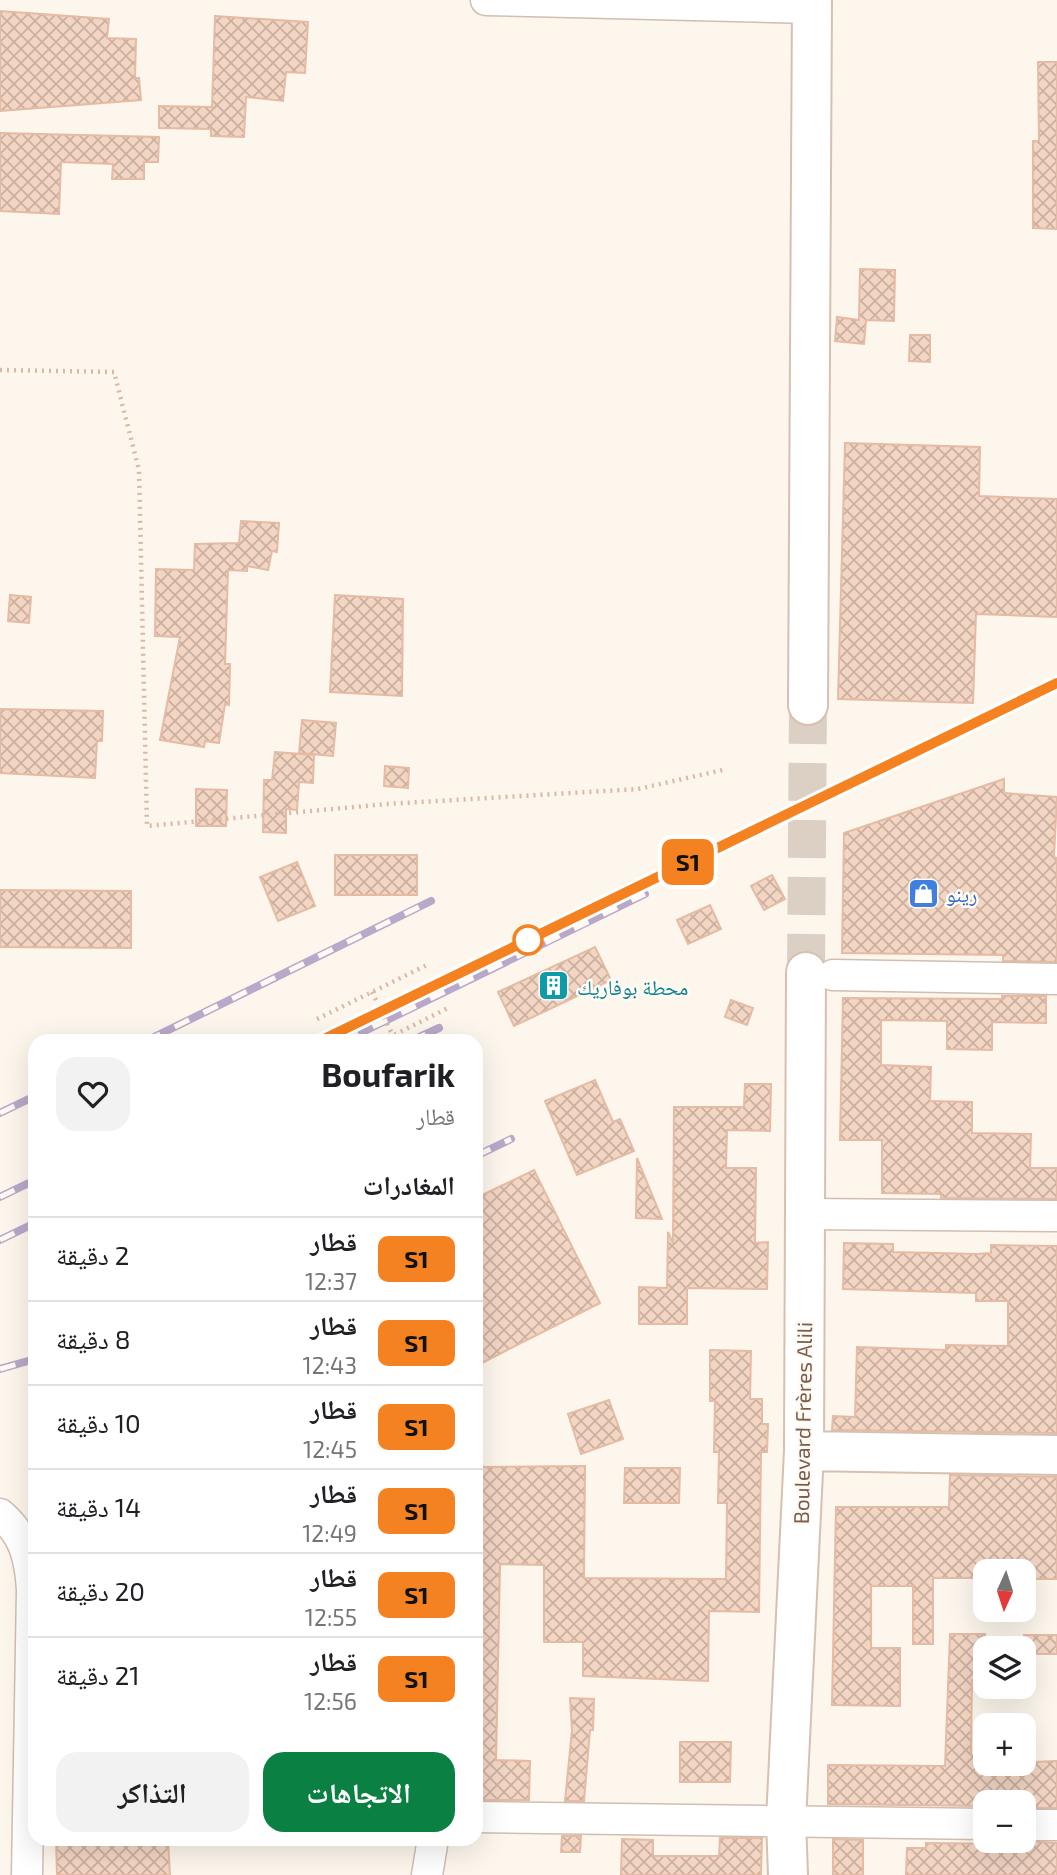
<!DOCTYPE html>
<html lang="ar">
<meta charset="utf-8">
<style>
:root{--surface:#fff;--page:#f2f2f2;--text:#202124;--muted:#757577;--line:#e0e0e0;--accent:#0b8043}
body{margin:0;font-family:"Exo 2","Noto Naskh Arabic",sans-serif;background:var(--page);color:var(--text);direction:rtl;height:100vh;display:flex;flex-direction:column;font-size:26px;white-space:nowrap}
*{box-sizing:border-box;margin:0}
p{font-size:23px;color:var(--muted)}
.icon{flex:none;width:38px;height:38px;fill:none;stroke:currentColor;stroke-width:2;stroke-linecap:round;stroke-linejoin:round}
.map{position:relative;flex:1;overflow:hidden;direction:ltr}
.sheet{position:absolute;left:28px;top:1034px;width:455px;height:812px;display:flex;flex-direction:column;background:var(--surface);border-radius:21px;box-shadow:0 7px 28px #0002;direction:rtl}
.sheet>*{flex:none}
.badge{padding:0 14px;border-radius:10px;font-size:24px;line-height:46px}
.needle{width:46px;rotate:183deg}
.controls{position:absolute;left:973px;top:1559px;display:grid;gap:14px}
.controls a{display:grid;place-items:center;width:63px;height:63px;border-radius:14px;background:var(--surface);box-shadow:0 7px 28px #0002;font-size:35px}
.map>.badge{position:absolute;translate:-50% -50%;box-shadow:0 0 0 4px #fff}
h2{padding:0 28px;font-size:26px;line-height:63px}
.round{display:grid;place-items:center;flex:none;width:74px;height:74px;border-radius:21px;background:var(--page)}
.summary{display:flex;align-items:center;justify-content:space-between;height:119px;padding:0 28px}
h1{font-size:33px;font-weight:700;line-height:52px}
.primary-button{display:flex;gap:14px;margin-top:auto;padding:14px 28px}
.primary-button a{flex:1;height:80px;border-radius:21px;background:var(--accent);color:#fff;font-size:28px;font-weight:700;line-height:80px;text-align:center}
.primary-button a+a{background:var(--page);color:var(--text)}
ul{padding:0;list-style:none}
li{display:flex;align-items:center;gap:21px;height:84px;padding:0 28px;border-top:2px solid var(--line)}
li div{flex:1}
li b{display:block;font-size:26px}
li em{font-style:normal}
li .badge{min-width:77px;font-weight:700;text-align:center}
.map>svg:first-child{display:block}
.building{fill:url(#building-cross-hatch);stroke:#e6bba3;stroke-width:2}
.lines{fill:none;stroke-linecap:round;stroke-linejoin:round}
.secondary-tunnel{stroke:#dcd0c4;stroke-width:38;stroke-dasharray:38 19;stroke-linecap:butt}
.street-casing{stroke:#d1beb0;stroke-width:33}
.secondary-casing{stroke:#d6c0b0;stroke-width:42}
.path{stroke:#d9b8a5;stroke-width:4.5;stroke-dasharray:2 5;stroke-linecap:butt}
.street{stroke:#fff;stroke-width:30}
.secondary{stroke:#fff;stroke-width:38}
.rail-casing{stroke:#b9a8c9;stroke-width:8}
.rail{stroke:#fffaf3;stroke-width:5;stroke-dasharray:16;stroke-linecap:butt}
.path-bridge{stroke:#d9b8a5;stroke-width:4.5;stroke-dasharray:2 5;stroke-linecap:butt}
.line-casing{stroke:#fff;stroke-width:16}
.line{stroke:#f58220;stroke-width:10}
.stop-dot{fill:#fff;stroke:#f58220;stroke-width:3.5}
.labels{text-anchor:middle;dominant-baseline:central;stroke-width:5;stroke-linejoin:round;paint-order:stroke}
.shop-label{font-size:21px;fill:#366cbe;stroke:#fffaf3;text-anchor:start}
.culture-label{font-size:21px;fill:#0d838f;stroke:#fffaf3;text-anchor:start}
.street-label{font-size:21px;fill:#7a5c4d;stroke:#fffaf3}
</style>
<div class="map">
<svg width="1057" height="1875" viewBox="0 0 1057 1875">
<defs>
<pattern id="building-cross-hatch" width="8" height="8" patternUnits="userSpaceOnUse" patternTransform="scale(1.75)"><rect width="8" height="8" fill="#f3d5c3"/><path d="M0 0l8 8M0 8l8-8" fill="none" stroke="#cab0a1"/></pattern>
</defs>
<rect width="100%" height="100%" fill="#fdf6ec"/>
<path class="building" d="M0,11L109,19L107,38L136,39L135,78H139L141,100L0,111Z
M215,16L308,22L305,73L286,72L283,101L246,97L244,137L211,136V129L159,128V106L212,107Z
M1038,62H1057V229L1033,228V141H1039Z
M0,133L159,137L158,162H144V179H112L113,164L61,162L59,214L0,211Z
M860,269L895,270L894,321L866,320L864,344L835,341L837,317L859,320Z
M910,335H930V362L909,361Z
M845,443L980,447L979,496L1057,499V617L976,614L973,703L838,699Z
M241,521L279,523L277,552L272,551L268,570L247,566V571L228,570L225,664H230L229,705L225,704L219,743L205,741L204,747L160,740L180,637L155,636L156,569L194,570L195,544L239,543Z
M10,595L31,597L29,623L8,621Z
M335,595L403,599L402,696L330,692Z
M0,709L103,711L102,741H97L95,778L0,773Z
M302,720L336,723L333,756L299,753Z
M275,752L314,755L313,783L299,782L297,810L286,809V833L263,832L264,780H272Z
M385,766L409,768L408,788L384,786Z
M1004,779V793L1057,797L1054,857L1057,858V962L1003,961V955L842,953L844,833Z
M196,789L227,790L226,826H196Z
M335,855H417V895H335Z
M297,862L315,906L278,921L260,877Z
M772,875L785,899L764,910L751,886Z
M0,890L131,891V948L0,947Z
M710,905L721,929L688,944L677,920Z
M595,947L611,980L514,1026L498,992Z
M1002,996H1046V1023L992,1022V1050L947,1049V1021L881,1020V1065L931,1067L930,1101L972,1102V1133L1031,1134L1030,1168H1057V1199L941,1198V1194L882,1193V1140H840L843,998L1002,999Z
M731,1000L753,1008L747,1025L725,1017Z
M595,1080L613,1122L620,1119L634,1151L577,1175L545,1101Z
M745,1084H771L770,1131L727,1130L726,1168H756L755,1243L768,1242L767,1289L687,1288V1324H639V1287L667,1288L668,1232L673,1243L674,1107H744Z
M637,1158L662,1219L636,1218Z
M534,1170L600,1303L476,1366V1198Z
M844,1243L893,1244V1252L977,1254L991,1253V1245L1057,1246V1433L832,1430L833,1416L855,1417L857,1347L946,1350V1345L1008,1346V1301H976V1293L843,1289Z
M710,1350L751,1351L750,1399H762V1424H768L767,1452H761L759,1612L709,1611L708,1681L583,1676V1642H544V1565L500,1564L496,1760L530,1761L529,1800H476V1467L585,1466L584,1578L726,1579L727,1503H718L719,1452H714L715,1401H710Z
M609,1400L623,1439L581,1454L568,1414Z
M625,1468H680L679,1503H624Z
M950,1475L1057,1477V1579H1024V1572H985V1578H933V1644H913V1586H871V1648H900V1706L832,1705L836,1507H949Z
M950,1634H985L984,1680H972L971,1755H985V1764L1057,1761V1808H1024V1802H985V1806L828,1804V1765L945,1766Z
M1024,1635H1057V1654H1024Z
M570,1698L594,1699L593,1730H590L584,1801H565L572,1730Z
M680,1742H731L730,1782H680Z
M562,1836H581L580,1852H561Z
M720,1838H762L761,1875H621L622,1839L653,1840V1856H719Z
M56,1839H168L170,1875H57Z
M833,1839L863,1840V1875H833Z
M1018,1841L1057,1843V1875H906L907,1848H926V1843L1018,1844Z"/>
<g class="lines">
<path class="secondary-tunnel" d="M806,972L808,705"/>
<defs>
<path id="street" d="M486,0L812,8
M833,975L1057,979
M806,1214L1057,1216
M0,1514C25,1535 30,1559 32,1590L27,1875
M476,1817L985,1824
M1024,1825H1057
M427,1875L433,1839"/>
<path id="secondary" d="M808,705L812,0
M804,1451L1057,1455
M788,1875L786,1821L804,1451L806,972"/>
</defs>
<use href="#street" class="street-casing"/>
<use href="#secondary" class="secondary-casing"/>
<path class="path" d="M0,370L114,372L139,470L147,826L387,804L638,789L727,769
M317,1019L427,965
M382,1041L450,1007"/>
<use href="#street" class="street"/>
<use href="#secondary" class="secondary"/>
<defs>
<path id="rail" d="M146,1041L431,901
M320,1041L1057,683
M344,1041L645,894
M411,1041L439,1028
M0,1113L35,1096
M476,1156L511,1139
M0,1197L35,1180
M0,1240L35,1223
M0,1369L35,1359"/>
</defs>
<use href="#rail" class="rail-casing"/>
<use href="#rail" class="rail"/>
<path class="path-bridge" d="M372,992L393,1036"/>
</g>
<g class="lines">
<defs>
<path id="line" d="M320,1041L1057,683"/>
</defs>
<use href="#line" class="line-casing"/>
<use href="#line" class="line"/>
</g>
<defs>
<symbol id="shop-square" viewBox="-11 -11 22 22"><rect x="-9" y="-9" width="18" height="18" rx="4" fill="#3f7fe0" stroke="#fffaf3"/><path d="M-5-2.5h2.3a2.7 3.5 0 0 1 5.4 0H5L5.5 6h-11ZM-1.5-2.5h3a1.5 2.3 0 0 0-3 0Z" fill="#fff"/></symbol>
<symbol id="building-square" viewBox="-11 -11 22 22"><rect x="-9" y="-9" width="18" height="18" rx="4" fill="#0f9aa8" stroke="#fffaf3"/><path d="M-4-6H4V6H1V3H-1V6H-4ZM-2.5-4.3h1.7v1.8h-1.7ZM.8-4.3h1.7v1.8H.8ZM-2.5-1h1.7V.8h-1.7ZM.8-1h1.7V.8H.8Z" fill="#fff"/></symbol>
</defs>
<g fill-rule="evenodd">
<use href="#shop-square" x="906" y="876" width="35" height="35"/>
<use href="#building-square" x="536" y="968" width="35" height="35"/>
</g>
<circle class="stop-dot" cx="528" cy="940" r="14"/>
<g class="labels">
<g class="shop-label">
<text x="946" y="893">رينو</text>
</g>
<g class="culture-label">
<text x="577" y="986">محطة بوفاريك</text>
</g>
<g class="street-label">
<text transform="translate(802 1423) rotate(-89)">Boulevard Frères Alili</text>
</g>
</g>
</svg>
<div class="controls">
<a><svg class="needle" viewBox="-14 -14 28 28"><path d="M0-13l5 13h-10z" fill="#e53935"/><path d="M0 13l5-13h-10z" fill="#757577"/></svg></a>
<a><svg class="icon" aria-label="layers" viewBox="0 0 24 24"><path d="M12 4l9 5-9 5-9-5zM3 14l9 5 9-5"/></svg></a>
<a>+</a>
<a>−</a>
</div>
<b class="badge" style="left:688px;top:862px;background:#f58220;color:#111">S1</b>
<section class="sheet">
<div class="summary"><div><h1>Boufarik</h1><p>قطار</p></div><a class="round"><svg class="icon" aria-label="heart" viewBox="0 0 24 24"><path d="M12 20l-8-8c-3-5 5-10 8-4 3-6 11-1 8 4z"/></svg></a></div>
<h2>المغادرات</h2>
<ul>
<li><span class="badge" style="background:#f58220;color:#111">S1</span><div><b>قطار</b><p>12:37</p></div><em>2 دقيقة</em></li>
<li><span class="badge" style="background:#f58220;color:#111">S1</span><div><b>قطار</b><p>12:43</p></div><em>8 دقيقة</em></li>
<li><span class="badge" style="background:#f58220;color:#111">S1</span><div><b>قطار</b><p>12:45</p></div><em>10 دقيقة</em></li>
<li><span class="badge" style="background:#f58220;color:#111">S1</span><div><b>قطار</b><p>12:49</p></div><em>14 دقيقة</em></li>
<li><span class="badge" style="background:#f58220;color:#111">S1</span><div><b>قطار</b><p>12:55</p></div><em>20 دقيقة</em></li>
<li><span class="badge" style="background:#f58220;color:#111">S1</span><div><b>قطار</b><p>12:56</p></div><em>21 دقيقة</em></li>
</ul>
<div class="primary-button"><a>الاتجاهات</a><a>التذاكر</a></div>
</section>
</div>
